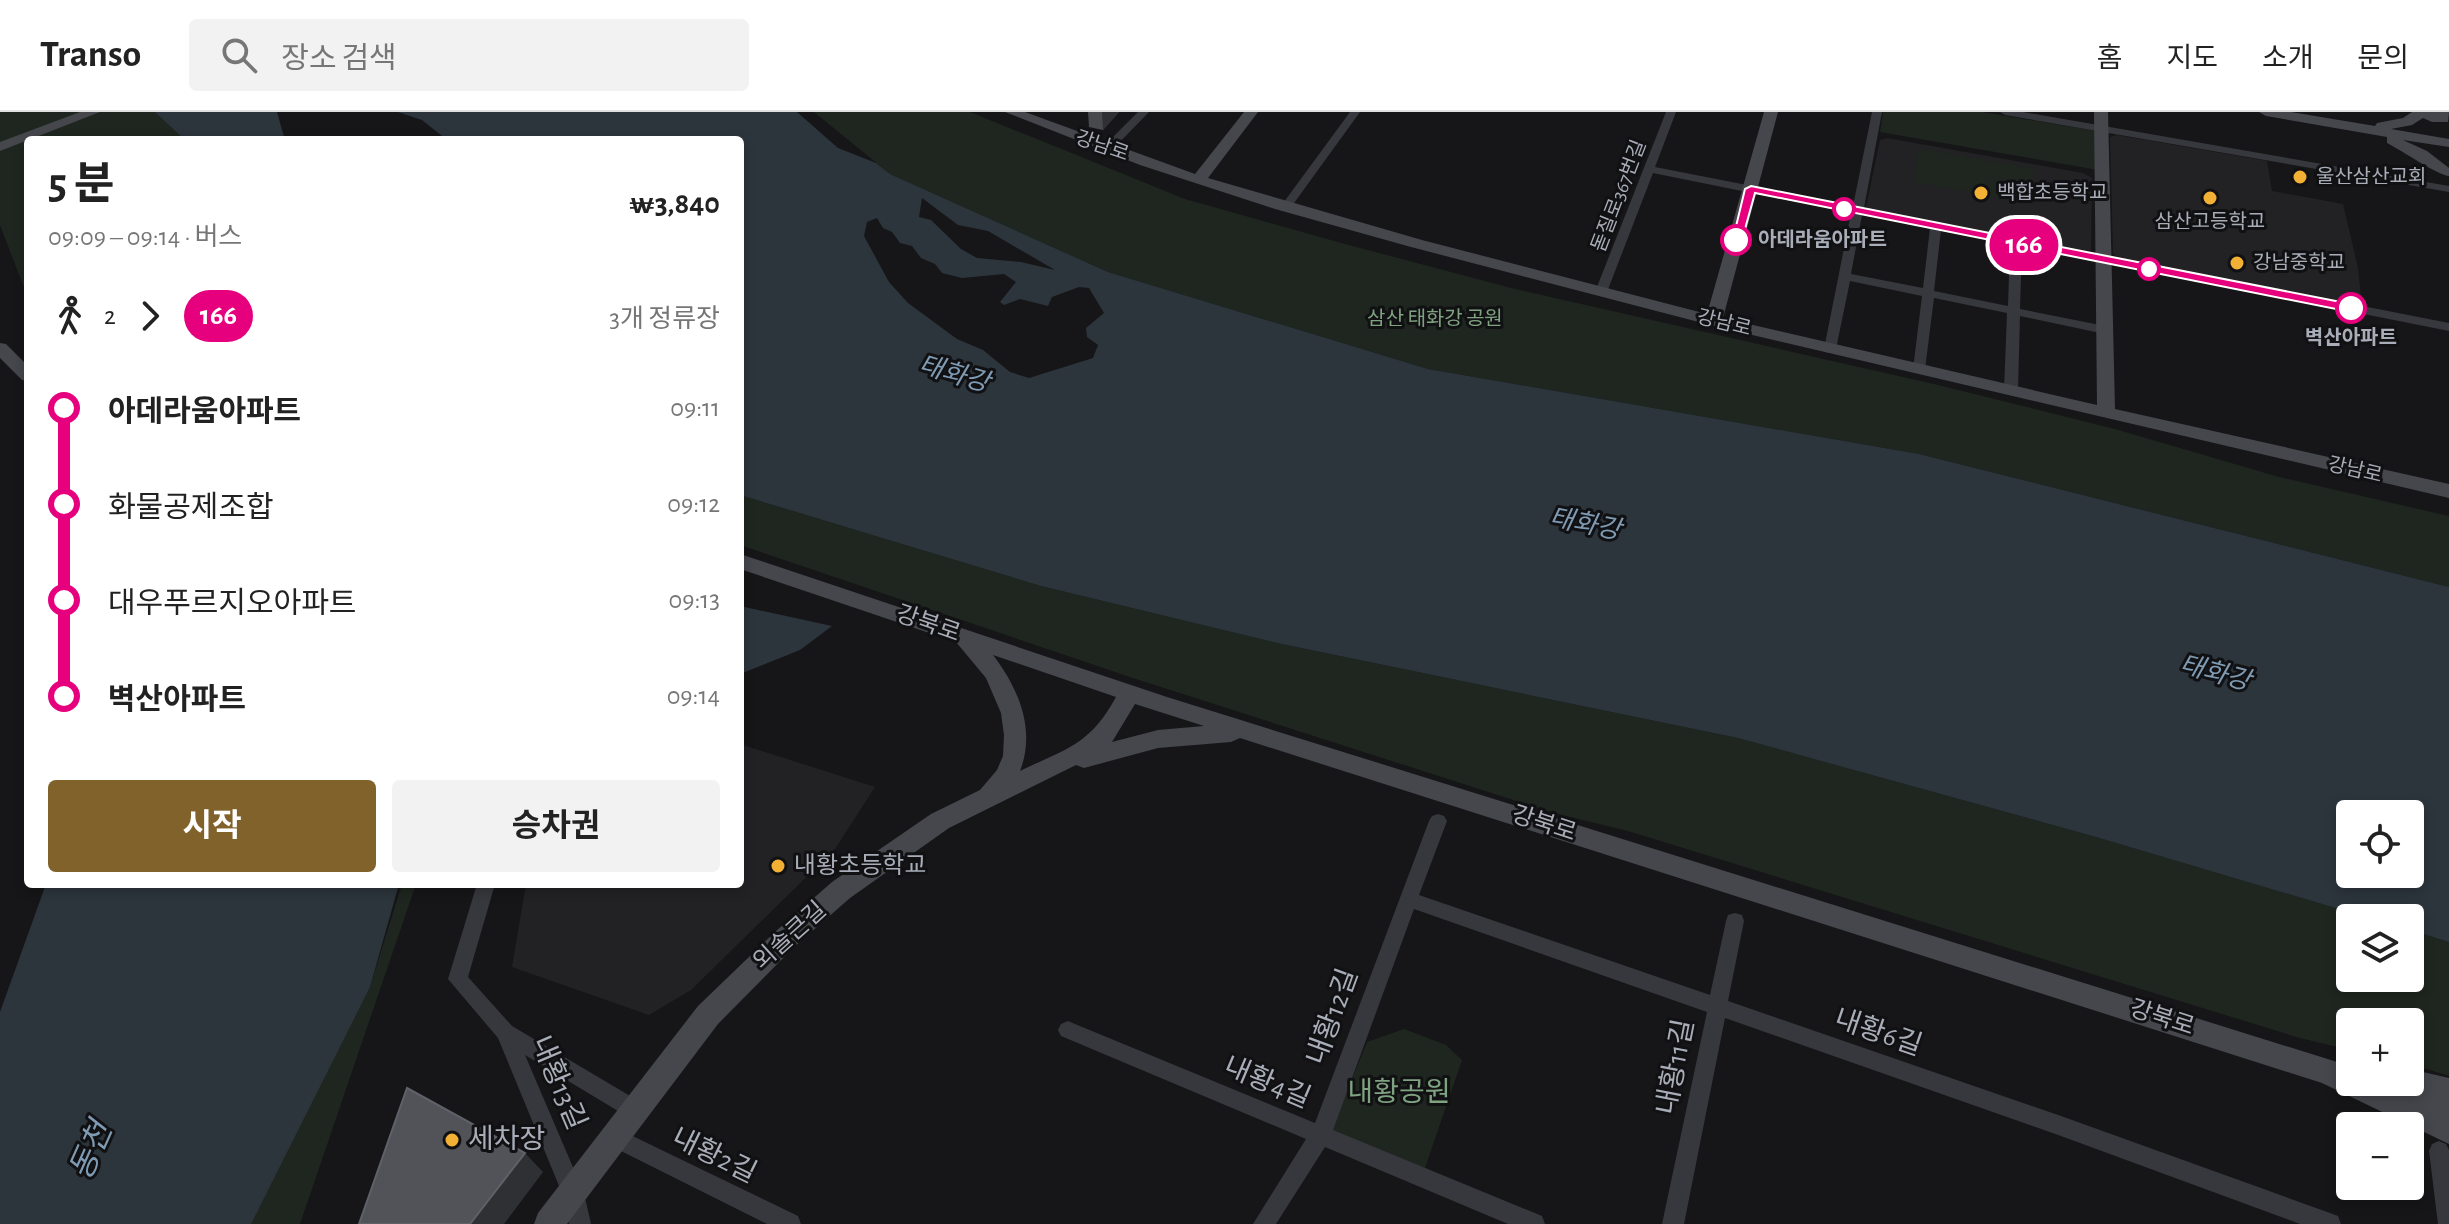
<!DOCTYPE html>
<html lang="ko">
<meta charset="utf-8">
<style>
:root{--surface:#fff;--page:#f2f2f2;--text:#222;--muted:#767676;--line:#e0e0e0;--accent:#80622a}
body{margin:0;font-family:"Alegreya Sans","Noto Sans KR",sans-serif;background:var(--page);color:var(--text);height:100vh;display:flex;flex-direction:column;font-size:30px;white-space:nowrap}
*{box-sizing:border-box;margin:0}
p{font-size:26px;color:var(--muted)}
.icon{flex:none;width:44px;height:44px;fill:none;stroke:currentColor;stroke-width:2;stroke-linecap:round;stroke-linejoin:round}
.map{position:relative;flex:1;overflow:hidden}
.sheet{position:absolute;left:24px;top:24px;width:720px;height:752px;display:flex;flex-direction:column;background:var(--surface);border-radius:8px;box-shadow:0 4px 12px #0003}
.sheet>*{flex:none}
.badge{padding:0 16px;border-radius:26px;font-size:28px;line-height:52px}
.buttons{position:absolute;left:2336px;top:688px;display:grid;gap:16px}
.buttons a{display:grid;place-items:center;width:88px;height:88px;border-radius:8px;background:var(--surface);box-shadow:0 4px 12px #0003;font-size:40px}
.map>.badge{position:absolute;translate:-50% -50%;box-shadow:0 0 0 4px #fff}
.legs{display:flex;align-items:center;gap:12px;height:88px;padding:0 24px;font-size:26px}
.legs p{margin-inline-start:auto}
.overview{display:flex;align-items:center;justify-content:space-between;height:136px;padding:0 24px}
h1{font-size:44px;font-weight:700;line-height:60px}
.button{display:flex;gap:16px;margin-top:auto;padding:16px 24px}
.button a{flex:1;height:92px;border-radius:8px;background:var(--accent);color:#fff;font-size:32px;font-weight:700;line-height:92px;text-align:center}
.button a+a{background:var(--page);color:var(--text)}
ul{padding:0 24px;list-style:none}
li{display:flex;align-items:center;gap:28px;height:96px;font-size:30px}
li i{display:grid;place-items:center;width:12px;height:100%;margin:0 10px;background:currentColor}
li i::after{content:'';width:20px;height:20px;margin:-10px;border:6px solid;border-radius:50%;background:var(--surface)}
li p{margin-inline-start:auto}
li:first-child i{background:linear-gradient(#0000 50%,currentColor 0)}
li:last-child i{background:linear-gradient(currentColor 50%,#0000 0)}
header{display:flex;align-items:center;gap:48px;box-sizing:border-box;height:112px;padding:0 40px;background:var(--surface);border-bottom:2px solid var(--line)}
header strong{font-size:38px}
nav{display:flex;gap:44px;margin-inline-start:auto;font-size:28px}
.search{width:560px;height:72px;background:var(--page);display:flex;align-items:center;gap:20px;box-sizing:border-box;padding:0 28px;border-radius:8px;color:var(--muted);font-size:30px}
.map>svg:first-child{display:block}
.built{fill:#222225}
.green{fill:#1e261f}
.water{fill:#2c353c;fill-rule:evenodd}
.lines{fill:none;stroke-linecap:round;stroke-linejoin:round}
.street{fill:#37383d;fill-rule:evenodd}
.secondary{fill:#45474d;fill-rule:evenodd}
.wall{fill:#47494d}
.shaded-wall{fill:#2f3033}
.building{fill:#525359;stroke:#5f6168;stroke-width:2}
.line-1{fill:#e6007e;stroke:#fff;stroke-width:2}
.poi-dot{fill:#f2b134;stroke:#111113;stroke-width:3}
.stop-1-dot{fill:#fff;stroke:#e6007e;stroke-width:4}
.labels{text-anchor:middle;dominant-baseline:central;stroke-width:6;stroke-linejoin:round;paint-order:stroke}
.far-street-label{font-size:20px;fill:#a8adb8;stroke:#111113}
.far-poi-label{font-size:20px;fill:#a8adb8;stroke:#111113;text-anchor:start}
.far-stop-label{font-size:20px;font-weight:bold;fill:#a8adb8;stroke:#111113;text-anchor:start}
.far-park-label{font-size:20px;fill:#7fa381;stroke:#111113}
.street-label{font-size:24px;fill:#a8adb8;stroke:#111113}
.poi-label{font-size:24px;fill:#a8adb8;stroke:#111113;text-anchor:start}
.water-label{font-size:26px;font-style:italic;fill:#7f9bb3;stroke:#111113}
.near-street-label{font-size:28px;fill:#a8adb8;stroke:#111113}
.near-park-label{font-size:28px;fill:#7fa381;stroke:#111113}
.near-poi-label{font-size:28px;fill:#a8adb8;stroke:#111113;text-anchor:start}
.near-water-label{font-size:32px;font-style:italic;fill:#7f9bb3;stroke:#111113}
</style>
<header>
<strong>Transo</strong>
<div class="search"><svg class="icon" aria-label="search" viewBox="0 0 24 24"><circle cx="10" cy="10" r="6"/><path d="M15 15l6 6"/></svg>장소 검색</div>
<nav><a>홈</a><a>지도</a><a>소개</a><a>문의</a></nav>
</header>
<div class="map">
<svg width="2449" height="1112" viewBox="0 0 2449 1112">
<rect width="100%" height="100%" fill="#161618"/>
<path class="built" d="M2117,23L2267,49L2272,79L2343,92L2358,156L2362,195L2117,146L2113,141L2110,25Z
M1887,26L2083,61L2092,66L2091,138L2080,139L1871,99L1866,95L1880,28Z
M740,632L875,675L835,737L691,878L649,903L512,855L526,772H740Z"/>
<path class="green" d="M0,0H167L195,28H28V186L0,113Z
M814,0H970L1185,87L1345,132L1515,177L1934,272L2115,317L2279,365L2449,404V475L1919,342L1428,257L1108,160L890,62Z
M1883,0H1982L2096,19L2098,58L1880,20Z
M1919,36L2034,57L2032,92L1914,70Z
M740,383L1041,474L1277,531L1738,626L2096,725L2369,806H2350V866H2410V818L2449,830V964L2410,952V910H2350V938L2300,926L1628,719L1554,701L1136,567L740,433Z
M402,772H416L300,1112H243L370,875Z
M1404,917L1446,933L1462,948L1424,1059L1331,1019L1367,930Z"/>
<path class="water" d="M155,0H277L285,28H185Z
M398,0H797L838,36L876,51L890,62L1108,160L1428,257L1919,342L2449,475V830L2410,818V806H2369L2096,725L1738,626L1277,531L1041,474L740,383V28H447L422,8ZM922,86L958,113L988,119L1055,158L1021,150L977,146L961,137L931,108L919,105ZM877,106L883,116L892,120L900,131L912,134L921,146L935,152L942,161L962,166L1004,162L1016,170L1000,190L1004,193L1020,187L1048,194L1052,185L1079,175L1089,176L1104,201L1086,216L1087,225L1098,233L1093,246L1029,266L1010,260L983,238L957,227L908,191L889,170L864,124L867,110ZM2350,702H2410V762H2350Z
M740,494L832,514L800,538L740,562Z
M46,772H399L370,875L251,1112H0V900Z"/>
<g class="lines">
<path class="street" d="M1138,0H1149L1112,38H1104V34Z
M1350,0H1360L1289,98H1281V94Z
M1666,0H1676L1655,55L1853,94L1872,0H1882L1864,96L2449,211V219L2022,134L2020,197L2105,214L2111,218L2105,222L2020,204L2018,278L2011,282L2004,278L2007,201L1934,186L1925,257L1919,261L1913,257L1922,184L1850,169L1836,237L1830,241L1825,240L1824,237L1851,101L1653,61L1607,180L1605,183H1597L1595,180ZM1862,103L1930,116L1923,176L1851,162ZM1941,118L2010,132L2008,194L1934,179Z
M2000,0H2023L2449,74V80L2005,3Z
M1438,702L1444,704L1447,709L1419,783L1710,883L1726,809L1728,803L1735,801L1742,803L1744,809L1728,889L2061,1004L2330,1101L2338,1104L2341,1112H2300L2061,1024L1725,906L1684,1112H1662L1707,900L1414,797L1333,1018L1542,1104L1545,1112H1508L1325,1035L1276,1112H1253L1306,1027L1061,924L1058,918L1061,912L1068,909L1075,912L1315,1011L1429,709L1432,704Z
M477,772H495L468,865L512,914L642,991L645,998L642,1005L635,1008L628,1005L525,943L584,1081L591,1112H569L562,1081L498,926L448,867Z
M614,1015L798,1104L801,1112H767L607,1032L604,1025L607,1018Z
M2439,1029L2446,1032L2449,1038V1112H2438L2429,1039L2432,1032Z"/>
<path class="secondary" d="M80,0H100L0,39V30Z
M1005,0H1025L1195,62L1244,0H1258L1208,66L1422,128L1707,202L1764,0H1778L1723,206L2097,293L2094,0H2108L2115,297L2449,372V386L1714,214L1411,135L1275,97L1140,53Z
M2259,0H2291L2375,14L2377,11L2403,6L2412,0H2449L2448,10H2432L2423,6L2412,13L2391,17L2449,27V35L2403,28L2427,39L2449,56V64C2439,64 2401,38 2387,31V25L2266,4Z
M0,231L6,232L28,254V269L22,268L0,246Z
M740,442L1167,585L2350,954V970H2375L2398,980L2396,970H2410V957L2449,966V1032L2322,971L1240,626L1231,630L1158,636L1084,656L1076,653L949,716L850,786L793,836L718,912L567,1112H534L538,1101L698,894L775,820L832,770L931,702L980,678L997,658L1003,644L1004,623L1001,601L986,566L956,530L740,457ZM993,543L1116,585C1089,634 1067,636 1020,659C1036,618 1019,577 993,543ZM1135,592L1204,614L1158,618L1112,630Z"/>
</g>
<path class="wall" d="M1088,0H1119L1103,18L1089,15Z"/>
<path class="shaded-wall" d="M1102,0H1119L1103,18Z
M525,1041L543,1060L504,1112H470Z"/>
<path class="building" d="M407,976L525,1041L470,1112H359Z"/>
<path class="line-1" d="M1751,74L2351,192L2357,196L2351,200L1755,81L1742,128L1732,131L1745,77Z"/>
<g class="poi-dot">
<circle cx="2300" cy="65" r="8"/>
<circle cx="1981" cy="81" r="8"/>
<circle cx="2210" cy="86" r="8"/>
<circle cx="2237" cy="151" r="8"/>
<circle cx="778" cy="754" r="8"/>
<circle cx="452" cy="1028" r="8"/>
</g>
<g class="stop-1-dot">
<circle cx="1844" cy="97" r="10"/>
<circle cx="1736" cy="128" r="14"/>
<circle cx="2149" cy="157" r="10"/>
<circle cx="2351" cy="196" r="14"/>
</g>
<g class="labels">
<g class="far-street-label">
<text transform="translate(1102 34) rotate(19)">강남로</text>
<text transform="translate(1619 84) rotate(-69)">돋질로367번길</text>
<text transform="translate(1724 211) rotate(14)">강남로</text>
<text transform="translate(2355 358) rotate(13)">강남로</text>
</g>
<g class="far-poi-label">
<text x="2316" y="65">울산삼산교회</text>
<text x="1997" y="81">백합초등학교</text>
<text x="2210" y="110" text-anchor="middle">삼산고등학교</text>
<text x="2253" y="151">강남중학교</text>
</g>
<g class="far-stop-label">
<text x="1758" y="128">아데라움아파트</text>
<text x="2351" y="226" text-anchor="middle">벽산아파트</text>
</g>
<g class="far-park-label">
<text x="1435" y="207">삼산 태화강 공원</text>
</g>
<g class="street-label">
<text transform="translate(928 512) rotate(19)">강북로</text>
<text transform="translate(1544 712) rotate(18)">강북로</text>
<text transform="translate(790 824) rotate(-42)">외솔큰길</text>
<text transform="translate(2162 906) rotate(18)">강북로</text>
</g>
<g class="poi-label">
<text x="794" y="754">내황초등학교</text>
</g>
<g class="water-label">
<text transform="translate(954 262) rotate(16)">태화강</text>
<text transform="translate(1585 412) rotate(11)">태화강</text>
<text transform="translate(2215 561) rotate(15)">태화강</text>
</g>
<g class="near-street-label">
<text transform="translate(1333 905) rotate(-70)">내황12길</text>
<text transform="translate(1878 921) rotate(19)">내황6길</text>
<text transform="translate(1676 955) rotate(-79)">내황11길</text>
<text transform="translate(558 971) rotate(67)">내황13길</text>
<text transform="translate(1267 971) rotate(23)">내황4길</text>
<text transform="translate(714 1044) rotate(26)">내황2길</text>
</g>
<g class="near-park-label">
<text x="1399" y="981">내황공원</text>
</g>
<g class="near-poi-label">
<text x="468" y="1028">세차장</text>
</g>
<g class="near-water-label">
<text transform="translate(91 1039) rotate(-66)">동천</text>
</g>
</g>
</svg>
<div class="buttons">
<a><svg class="icon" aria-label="locate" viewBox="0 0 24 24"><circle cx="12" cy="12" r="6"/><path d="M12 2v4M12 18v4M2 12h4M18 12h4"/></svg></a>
<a><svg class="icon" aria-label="layers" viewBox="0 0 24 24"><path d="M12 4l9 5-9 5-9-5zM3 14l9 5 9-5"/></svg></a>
<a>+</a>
<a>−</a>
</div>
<b class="badge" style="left:2024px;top:133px;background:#e6007e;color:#fff">166</b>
<section class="sheet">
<div class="overview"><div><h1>5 분</h1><p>09:09 – 09:14 · 버스</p></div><b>₩3,840</b></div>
<div class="legs"><svg class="icon" aria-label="walk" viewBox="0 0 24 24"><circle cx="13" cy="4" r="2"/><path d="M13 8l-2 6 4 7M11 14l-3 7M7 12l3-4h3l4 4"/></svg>2<svg class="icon" aria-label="forward" viewBox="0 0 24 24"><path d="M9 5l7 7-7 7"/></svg><b class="badge" style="background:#e6007e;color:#fff">166</b><p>3개 정류장</p></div>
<ul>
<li><i style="color:#e6007e"></i><b>아데라움아파트</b><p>09:11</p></li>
<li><i style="color:#e6007e"></i><span>화물공제조합</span><p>09:12</p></li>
<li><i style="color:#e6007e"></i><span>대우푸르지오아파트</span><p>09:13</p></li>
<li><i style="color:#e6007e"></i><b>벽산아파트</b><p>09:14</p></li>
</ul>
<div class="button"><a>시작</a><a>승차권</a></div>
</section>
</div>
